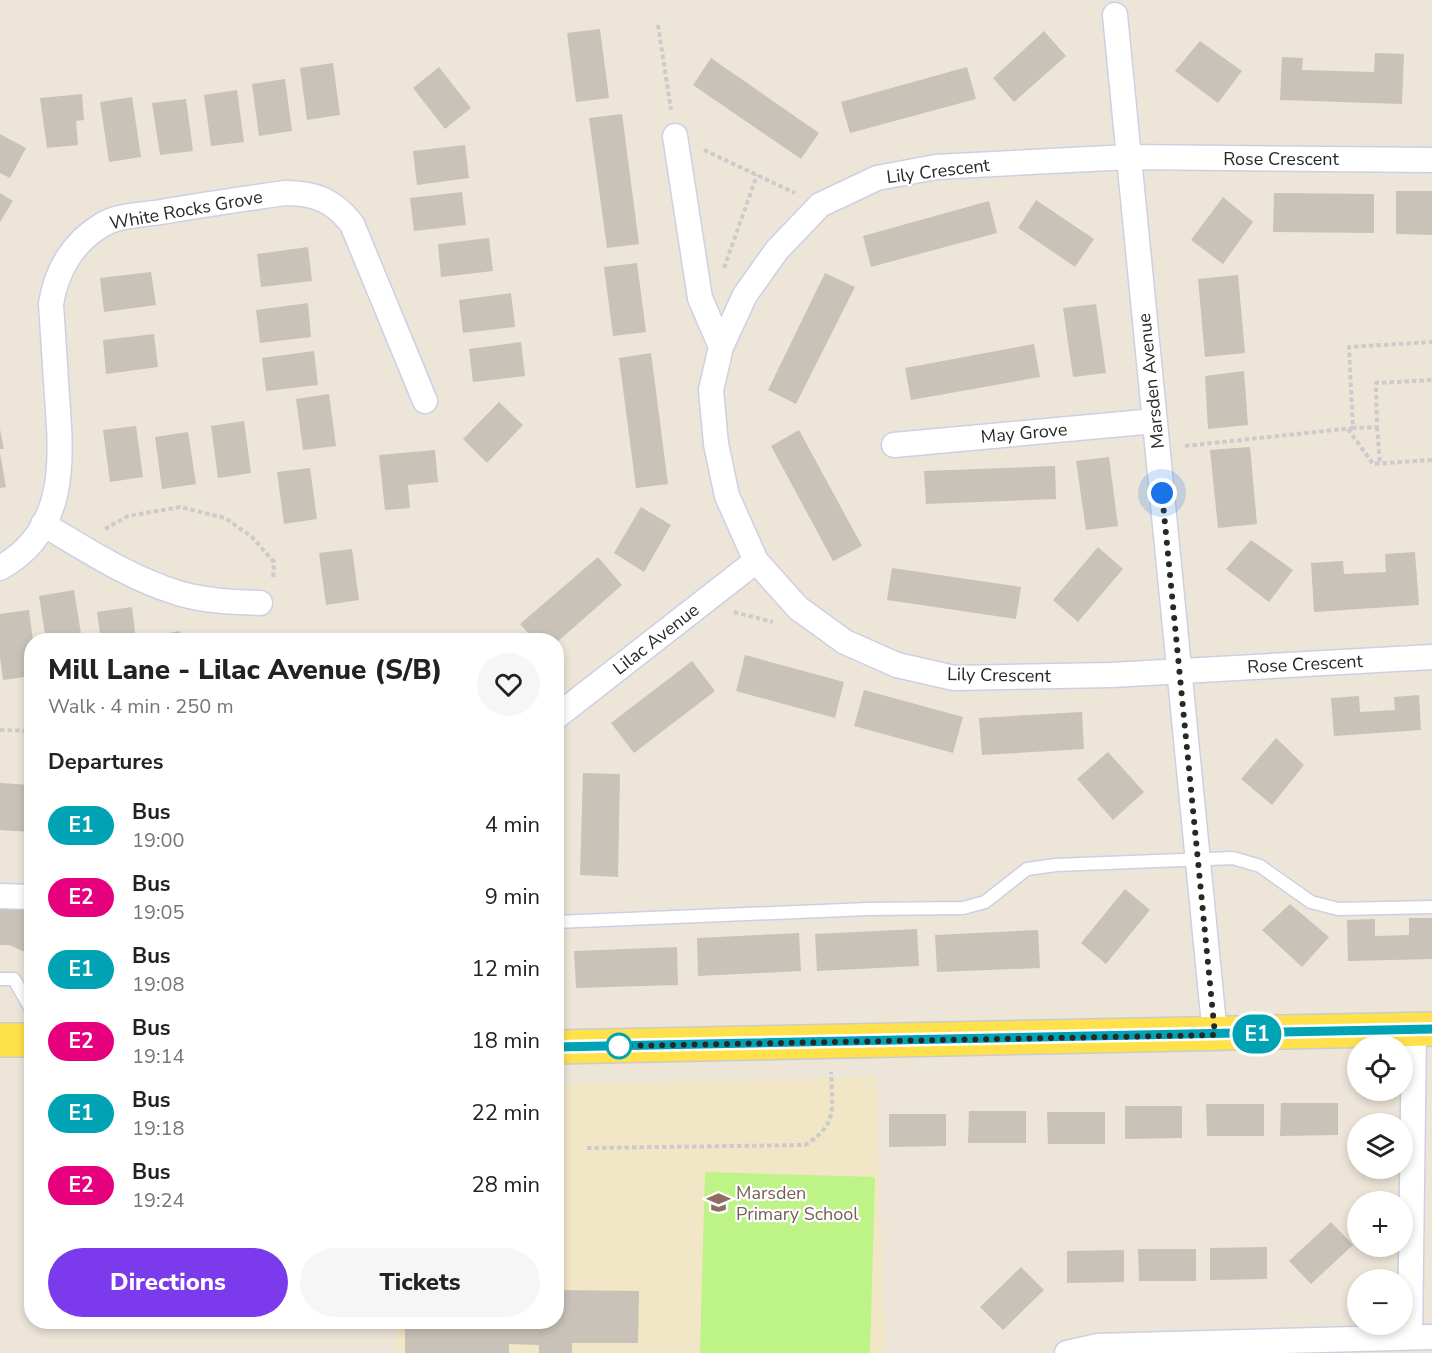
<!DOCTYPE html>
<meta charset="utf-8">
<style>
:root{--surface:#fff;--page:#f6f6f6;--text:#222;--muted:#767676;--accent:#7c3aed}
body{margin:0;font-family:"Nunito Sans",sans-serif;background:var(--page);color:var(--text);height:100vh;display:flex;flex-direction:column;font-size:22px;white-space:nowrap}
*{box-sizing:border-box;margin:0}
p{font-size:20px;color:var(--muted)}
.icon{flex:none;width:33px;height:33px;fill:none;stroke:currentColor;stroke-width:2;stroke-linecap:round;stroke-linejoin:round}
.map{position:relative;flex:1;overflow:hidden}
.sheet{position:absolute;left:24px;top:633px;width:540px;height:696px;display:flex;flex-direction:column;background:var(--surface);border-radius:24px;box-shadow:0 3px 9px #0003}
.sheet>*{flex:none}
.badge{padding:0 12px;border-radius:20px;font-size:21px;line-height:39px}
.controls{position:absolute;left:1347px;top:1035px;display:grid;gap:12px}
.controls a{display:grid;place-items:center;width:66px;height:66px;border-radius:50%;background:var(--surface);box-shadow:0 3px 9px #0003;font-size:30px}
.you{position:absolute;width:30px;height:30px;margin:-15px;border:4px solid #fff;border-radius:50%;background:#1a73e8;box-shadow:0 0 0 9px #1a73e833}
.map>.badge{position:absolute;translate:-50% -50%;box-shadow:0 0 0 3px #fff}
h2{padding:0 24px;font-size:22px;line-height:54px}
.round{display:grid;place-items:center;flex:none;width:63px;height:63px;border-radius:32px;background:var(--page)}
.head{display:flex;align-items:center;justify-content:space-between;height:102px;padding:0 24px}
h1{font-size:28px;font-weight:800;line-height:45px}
.action{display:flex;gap:12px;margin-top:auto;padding:12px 24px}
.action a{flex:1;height:69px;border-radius:36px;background:var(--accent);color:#fff;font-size:24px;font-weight:800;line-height:69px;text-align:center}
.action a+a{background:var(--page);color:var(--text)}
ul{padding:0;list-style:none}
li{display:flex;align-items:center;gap:18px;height:72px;padding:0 24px}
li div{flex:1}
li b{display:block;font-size:22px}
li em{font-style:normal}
li .badge{min-width:66px;font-weight:700;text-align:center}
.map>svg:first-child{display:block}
.education{fill:#f1e6c5}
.pitch{fill:#bef388}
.building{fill:#c8c2b8}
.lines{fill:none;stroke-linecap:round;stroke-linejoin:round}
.lane-casing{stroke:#cdd0e4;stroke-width:15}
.street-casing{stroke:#cdd0e4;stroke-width:27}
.primary-casing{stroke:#cbcbcb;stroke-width:36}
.path{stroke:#cbcbcb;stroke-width:4;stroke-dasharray:4.5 3;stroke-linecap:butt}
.lane{stroke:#fff;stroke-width:12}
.street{stroke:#fff;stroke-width:24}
.primary{stroke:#ffe14b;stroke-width:33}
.line-casing{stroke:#fff;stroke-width:14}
.line{stroke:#00a3b4;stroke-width:9}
.walk{stroke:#282828;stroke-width:6;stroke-dasharray:0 10.8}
.stop-dot{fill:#fff;stroke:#00a3b4;stroke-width:3}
.labels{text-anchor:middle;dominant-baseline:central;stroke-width:4.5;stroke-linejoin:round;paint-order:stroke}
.street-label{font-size:18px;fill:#282828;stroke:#fff}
.education-label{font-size:18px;fill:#785e54;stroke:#fff;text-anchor:start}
</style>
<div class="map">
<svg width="1432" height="1353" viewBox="0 0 1432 1353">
<rect width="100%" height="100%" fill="#ede5d8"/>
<path class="education" d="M876,1077L885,1353H396V1322H556L557,1084Z"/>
<path class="pitch" d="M705,1172L875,1177L870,1353H700Z"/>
<path class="building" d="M600,29L609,98L576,102L567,33Z
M1044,31L1066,56L1014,102L993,78Z
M1200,41L1242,71L1218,103L1175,71Z
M1375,53L1404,54L1402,104L1280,100L1282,57L1303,58L1302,70L1374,72Z
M711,58L819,133L801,159L693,85Z
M333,63L340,115L307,120L300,68Z
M439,67L471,108L445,129L413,88Z
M967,67L976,99L850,133L841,102Z
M285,79L292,131L259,136L252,84Z
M237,90L244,142L211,146L204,95Z
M82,94L84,120L76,121L78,145L47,148L40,98Z
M132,97L141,157L109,162L100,102Z
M186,99L193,151L160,155L152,103Z
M622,114L639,244L607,248L589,118Z
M0,134L26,148L10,178L0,173Z
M465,145L469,178L417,185L413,151Z
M1396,191H1432V235L1396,234Z
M462,192L466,225L414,231L410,198Z
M0,193L13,201L0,222Z
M1274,193L1374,194V233L1273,232Z
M1223,197L1253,222L1223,264L1191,240Z
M1036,200L1094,239L1075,267L1018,228Z
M989,201L997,233L871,267L863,236Z
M489,238L493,271L441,277L438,244Z
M308,247L312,281L261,287L257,254Z
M637,263L646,332L613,336L604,267Z
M151,272L156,305L104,312L100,278Z
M825,273L855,287L796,404L768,390Z
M1238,275L1245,353L1205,357L1198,279Z
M511,293L515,327L463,333L459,300Z
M308,303L311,337L260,343L256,310Z
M1096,304L1106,373L1073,377L1063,308Z
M154,334L158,367L106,374L103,340Z
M521,342L525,376L473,382L469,349Z
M1034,344L1040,377L911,400L905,368Z
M314,351L318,385L266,391L262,358Z
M651,353L668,484L636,488L619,358Z
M1244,371L1248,425L1208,429L1205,376Z
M329,394L336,446L303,450L296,399Z
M499,402L523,425L487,463L463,439Z
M244,421L251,473L218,478L211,426Z
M136,426L143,477L110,482L103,430Z
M0,429L4,449H0Z
M799,430L862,546L833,561L771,446Z
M188,432L196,484L162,489L155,437Z
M1250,447L1257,524L1218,528L1210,450Z
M435,450L438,482L408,485L410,508L385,510L379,455Z
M0,453L6,487L0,488Z
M1109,457L1118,526L1086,530L1076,461Z
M1055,466L1056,499L926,504L924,471Z
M310,468L317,519L284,524L277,472Z
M641,507L671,525L644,572L614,553Z
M1251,540L1293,570L1269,602L1226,569Z
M1098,547L1123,569L1078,622L1053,600Z
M352,549L359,600L326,605L319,553Z
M1415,552L1419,605L1314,612L1311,563L1343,561L1344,574L1386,572L1385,554Z
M598,557L622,585L556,643V640H534L520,624Z
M892,568L1021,587L1016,619L887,600Z
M74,590L82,640H46L39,596Z
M132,607L136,640H101L97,612Z
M29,610L33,640L32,676L3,680L0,657V614Z
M180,631L182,640H152V636Z
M338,636L339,640H316V639Z
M745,655L844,682L835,718L736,691Z
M692,661L715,691L634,753L611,723Z
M864,690L963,717L953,753L854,726Z
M1419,695L1421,730L1334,736L1331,698L1359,696L1360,712L1395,710L1394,697Z
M1082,712L1084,749L982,755L979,718Z
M1276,738L1304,765L1272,805L1241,779Z
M1108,752L1144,792L1113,820L1077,779Z
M583,773L620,774L618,877L580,875Z
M0,783L32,785V832L0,830Z
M1125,889L1150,910L1106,964L1081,943Z
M1290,904L1329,937L1302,967L1262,930Z
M0,907L32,909V955L9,945H0Z
M1409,918H1432V959L1348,961L1347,920L1375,919V936L1409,935Z
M917,929L919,966L817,971L815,934Z
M1038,930L1040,968L937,972L935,935Z
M799,933L801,971L698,976L697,938Z
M677,947L678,985L576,988L574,951Z
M1281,1103H1338V1135L1280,1136Z
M1206,1104H1264V1136H1207Z
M1125,1106H1182V1138L1125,1139Z
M969,1111H1026V1143H968Z
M1047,1112H1105V1144H1048Z
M889,1114H946V1146L889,1147Z
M1331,1222L1353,1245L1311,1284L1289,1261Z
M1267,1247V1279L1210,1280V1248Z
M1138,1249H1196V1281H1139Z
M1124,1250V1282L1067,1283V1251Z
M1021,1267L1044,1290L1003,1330L980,1307Z
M556,1290L639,1291L638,1343H572V1353H539V1345L509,1344V1353H405V1322H556Z"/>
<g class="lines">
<defs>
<path id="lane" d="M556,922L868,909L963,908L985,902L1027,869L1056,865L1233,858L1260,866L1311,902L1338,909L1432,907
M0,979H14L32,1011"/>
<path id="street" d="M1115,15L1215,1035
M675,136L700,298L721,347
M1432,160L1129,157L936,167L877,178L820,205L777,250L745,295L721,347L711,390L716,444L727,496L756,561L798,608L845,642L897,665L954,678L1111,675L1432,657
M894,445L1155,421
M43,524C87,550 129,578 178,593C204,601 233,602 260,603
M0,568C67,531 62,462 57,396C55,365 53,334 51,304C56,271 73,242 102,225C118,215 143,215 161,212C202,205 243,199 285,193C315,193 333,200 352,224L425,401
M556,717L756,561
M0,896L32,897
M1410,1337L1414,1030
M1067,1353L1098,1346L1432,1337"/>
<path id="primary" d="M0,1040H32
M556,1047L1432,1029"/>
</defs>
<use href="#lane" class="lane-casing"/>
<use href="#street" class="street-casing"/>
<use href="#primary" class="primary-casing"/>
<path class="path" d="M658,25L671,110
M704,150L795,193
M724,268L757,175
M1377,427L1380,464
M1352,428L1377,427L1376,383L1432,380
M1348,429L1373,464L1432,460
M1185,446L1353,428L1349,347L1432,342
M105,529L128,516L180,507L225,518L252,537L274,562L273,579
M734,612L773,622
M0,730L32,731
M587,1148L805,1145C839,1124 832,1108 831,1072"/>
<use href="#lane" class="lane"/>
<use href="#street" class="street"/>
<use href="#primary" class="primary"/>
</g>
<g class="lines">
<defs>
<path id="line" d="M556,1047L1432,1029"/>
</defs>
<use href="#line" class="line-casing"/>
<use href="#line" class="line"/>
<path class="walk" d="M619,1046L1215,1035L1162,493"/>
</g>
<defs>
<symbol id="school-bare" viewBox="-9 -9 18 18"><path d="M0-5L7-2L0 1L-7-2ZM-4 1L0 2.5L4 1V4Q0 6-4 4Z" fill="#8d6e63" stroke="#fff" stroke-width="2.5" paint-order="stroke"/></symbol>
</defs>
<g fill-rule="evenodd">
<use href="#school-bare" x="702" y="1186" width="33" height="33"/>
</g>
<circle class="stop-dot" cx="619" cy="1046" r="12"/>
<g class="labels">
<g class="street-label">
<text x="1281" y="159">Rose Crescent</text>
<text transform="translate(938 171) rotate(-7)">Lily Crescent</text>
<text transform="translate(186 210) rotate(-10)">White Rocks Grove</text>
<text transform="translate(1151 381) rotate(-96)">Marsden Avenue</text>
<text transform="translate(1024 433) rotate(-5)">May Grove</text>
<text transform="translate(656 639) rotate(-38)">Lilac Avenue</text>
<text transform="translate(1305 664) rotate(-3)">Rose Crescent</text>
<text transform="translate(999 675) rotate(1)">Lily Crescent</text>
</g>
<g class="education-label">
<text x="736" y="1193">Marsden<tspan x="736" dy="21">Primary School</tspan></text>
</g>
</g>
</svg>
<div class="controls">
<a><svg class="icon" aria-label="locate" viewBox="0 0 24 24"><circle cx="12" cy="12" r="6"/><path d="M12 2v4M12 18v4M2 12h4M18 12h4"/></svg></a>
<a><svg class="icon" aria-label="layers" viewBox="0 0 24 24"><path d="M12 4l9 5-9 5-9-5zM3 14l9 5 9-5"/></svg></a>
<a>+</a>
<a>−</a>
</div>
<div class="you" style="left:1162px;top:493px"></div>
<b class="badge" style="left:1257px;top:1034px;background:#00a3b4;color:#fff">E1</b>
<section class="sheet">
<div class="head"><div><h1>Mill Lane - Lilac Avenue (S/B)</h1><p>Walk · 4 min · 250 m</p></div><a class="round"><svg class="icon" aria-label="heart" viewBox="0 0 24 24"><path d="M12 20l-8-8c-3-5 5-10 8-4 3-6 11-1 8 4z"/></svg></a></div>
<h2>Departures</h2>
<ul>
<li><span class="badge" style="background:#00a3b4;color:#fff">E1</span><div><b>Bus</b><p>19:00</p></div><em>4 min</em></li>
<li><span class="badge" style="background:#e6007e;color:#fff">E2</span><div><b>Bus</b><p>19:05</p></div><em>9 min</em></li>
<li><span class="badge" style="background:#00a3b4;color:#fff">E1</span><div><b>Bus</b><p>19:08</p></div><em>12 min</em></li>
<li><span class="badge" style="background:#e6007e;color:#fff">E2</span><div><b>Bus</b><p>19:14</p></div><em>18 min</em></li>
<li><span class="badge" style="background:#00a3b4;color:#fff">E1</span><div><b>Bus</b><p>19:18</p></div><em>22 min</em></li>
<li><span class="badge" style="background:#e6007e;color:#fff">E2</span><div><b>Bus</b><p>19:24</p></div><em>28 min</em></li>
</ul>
<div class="action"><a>Directions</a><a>Tickets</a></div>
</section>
</div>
